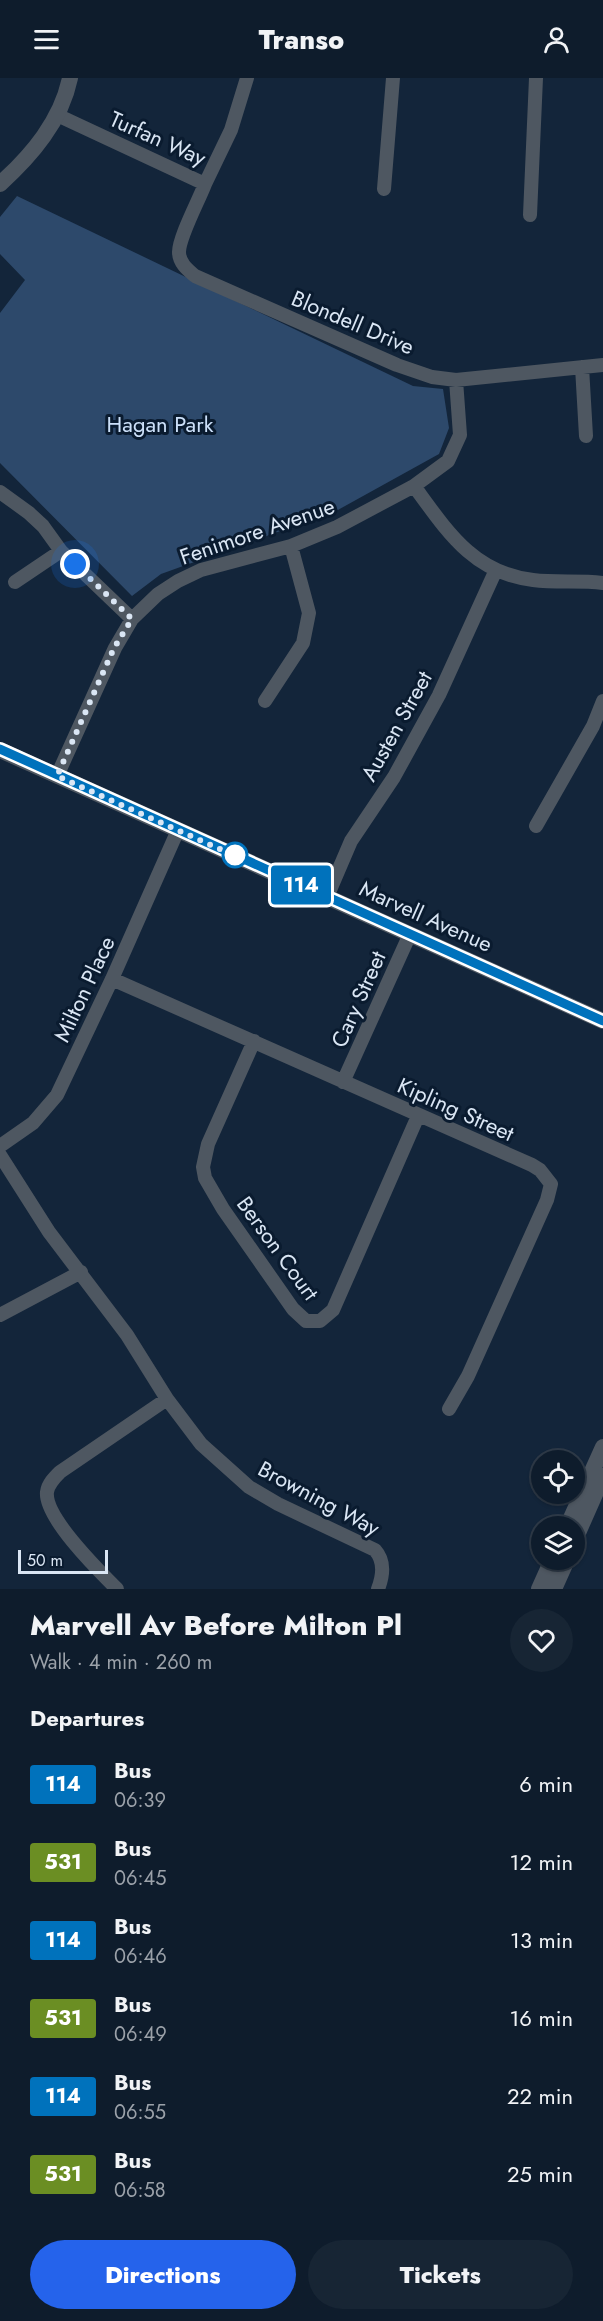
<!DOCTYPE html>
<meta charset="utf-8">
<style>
:root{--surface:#0e1c2c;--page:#172534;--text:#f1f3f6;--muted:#9ba1a9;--line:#2e3a48;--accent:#2563eb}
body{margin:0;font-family:Jost,sans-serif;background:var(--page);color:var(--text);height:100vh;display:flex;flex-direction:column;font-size:22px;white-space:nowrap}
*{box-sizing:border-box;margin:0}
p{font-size:20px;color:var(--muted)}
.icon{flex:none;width:33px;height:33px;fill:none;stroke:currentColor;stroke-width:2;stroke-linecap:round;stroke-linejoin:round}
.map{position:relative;height:1511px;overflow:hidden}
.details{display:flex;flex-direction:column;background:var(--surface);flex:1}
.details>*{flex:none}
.badge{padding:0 12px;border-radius:4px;font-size:21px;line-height:39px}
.tools{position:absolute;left:531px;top:1372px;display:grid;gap:12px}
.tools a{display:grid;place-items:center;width:54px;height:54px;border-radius:50%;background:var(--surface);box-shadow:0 2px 4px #0004,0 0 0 2px var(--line);font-size:30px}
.scale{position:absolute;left:18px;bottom:15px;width:90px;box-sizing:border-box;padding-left:6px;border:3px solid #dae6f4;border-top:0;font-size:16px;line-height:21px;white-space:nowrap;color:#dae6f4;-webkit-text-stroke:4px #0a1b2f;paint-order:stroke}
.you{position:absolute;width:30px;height:30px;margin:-15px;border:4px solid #fff;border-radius:50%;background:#1a73e8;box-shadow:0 0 0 9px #1a73e833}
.map>.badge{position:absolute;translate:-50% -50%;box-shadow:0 0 0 3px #fff}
h2{padding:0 30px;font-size:22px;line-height:54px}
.round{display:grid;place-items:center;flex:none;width:63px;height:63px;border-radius:32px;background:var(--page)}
.head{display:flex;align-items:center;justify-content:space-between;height:102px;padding:0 30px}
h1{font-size:28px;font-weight:800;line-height:45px}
.button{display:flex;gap:12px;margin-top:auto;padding:12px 30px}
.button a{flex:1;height:69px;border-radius:36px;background:var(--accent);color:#fff;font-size:24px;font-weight:800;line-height:69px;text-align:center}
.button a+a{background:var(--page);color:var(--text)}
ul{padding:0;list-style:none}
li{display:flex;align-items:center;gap:18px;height:78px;padding:0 30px}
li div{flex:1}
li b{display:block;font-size:22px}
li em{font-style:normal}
li .badge{min-width:66px;font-weight:700;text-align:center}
header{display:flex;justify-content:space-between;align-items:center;height:78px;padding:0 30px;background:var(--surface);font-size:27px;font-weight:800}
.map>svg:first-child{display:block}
.green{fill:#2d496b}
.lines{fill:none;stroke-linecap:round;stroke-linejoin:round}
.minor{stroke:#4e5761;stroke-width:14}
.tertiary{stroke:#4e5761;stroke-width:16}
.line-casing{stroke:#fff;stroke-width:14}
.line{stroke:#0072bc;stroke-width:9}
.walk{stroke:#dae6f4;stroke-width:6;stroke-dasharray:0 10.8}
.stop-dot{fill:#fff;stroke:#0072bc;stroke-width:3}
.labels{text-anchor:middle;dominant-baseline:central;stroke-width:6;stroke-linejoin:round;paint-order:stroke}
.street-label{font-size:22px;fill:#dae6f4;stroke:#0a1b2f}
.park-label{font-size:22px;fill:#cce0f9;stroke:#0a1b2f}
</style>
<header><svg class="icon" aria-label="menu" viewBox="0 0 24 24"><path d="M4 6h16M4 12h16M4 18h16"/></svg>Transo<svg class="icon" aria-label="person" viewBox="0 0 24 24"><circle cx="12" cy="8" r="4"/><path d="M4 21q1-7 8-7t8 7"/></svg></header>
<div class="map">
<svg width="603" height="1511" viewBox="0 0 603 1511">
<rect width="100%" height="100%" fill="#13253a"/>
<path class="green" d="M17,118L413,308L443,311L449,350L439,376L336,433L161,496L132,518L0,385V235L25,202L0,176V139Z"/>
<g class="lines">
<path class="minor" d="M57,37L205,106L231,52L247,0
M205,106C199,122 179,159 179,174C179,185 188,192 195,198L397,287L432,299L456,302L603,287
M384,111L393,0
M530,137L536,0
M582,289L586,358
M414,408C447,453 473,495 533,502C556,505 580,502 603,505
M0,414L29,435L43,448L61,473L132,541
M15,504L61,473
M265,623L303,565L309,535L291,468
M57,698L115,570L132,541L158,516L178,503L201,492L291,468L337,449L414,408L448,383L460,357L456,302
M536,748L593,648L603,623
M327,819L351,763L394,699L439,617L495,494
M112,901L532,1087L540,1092L551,1106L547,1122L468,1298L449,1331
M254,963L208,1066L203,1089L205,1100L223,1131L293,1231L306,1243H320L333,1232L418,1038
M343,1004L410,856
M0,1068L33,1045L57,1017L112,901L178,752
M0,1077L49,1154L127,1257L167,1321L201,1366L249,1409L278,1426L375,1472C385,1483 383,1498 378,1511
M0,1237L81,1194
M117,1511C99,1493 44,1439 47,1414C48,1406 54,1400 60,1394L167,1321"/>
<path class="tertiary" d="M0,106C32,77 61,43 70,0
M0,672L603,943
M567,1449L603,1369
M574,1464L603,1398
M539,1511L552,1482
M554,1511L567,1482"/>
</g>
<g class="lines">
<defs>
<path id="line" d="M0,671L603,943"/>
</defs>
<use href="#line" class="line-casing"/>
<use href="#line" class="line"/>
<path class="walk" d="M75,486L132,541L114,570L57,698L242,781L235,777"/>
</g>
<circle class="stop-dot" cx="235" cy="777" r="12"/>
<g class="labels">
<g class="street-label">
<text transform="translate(158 60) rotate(24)">Turfan Way</text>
<text transform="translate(353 244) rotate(23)">Blondell Drive</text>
<text transform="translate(257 453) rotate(-19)">Fenimore Avenue</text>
<text transform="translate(396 648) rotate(-61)">Austen Street</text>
<text transform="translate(426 838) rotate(24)">Marvell Avenue</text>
<text transform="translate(84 911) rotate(-65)">Milton Place</text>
<text transform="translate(358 921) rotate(-66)">Cary Street</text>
<text transform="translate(456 1031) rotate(24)">Kipling Street</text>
<text transform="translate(278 1170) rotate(54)">Berson Court</text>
<text transform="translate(319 1420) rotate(28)">Browning Way</text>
</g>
<g class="park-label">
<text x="160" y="346">Hagan Park</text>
</g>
</g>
</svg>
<div class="tools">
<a><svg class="icon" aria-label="locate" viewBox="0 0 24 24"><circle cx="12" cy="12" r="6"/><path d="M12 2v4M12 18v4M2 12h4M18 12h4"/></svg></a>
<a><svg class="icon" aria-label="layers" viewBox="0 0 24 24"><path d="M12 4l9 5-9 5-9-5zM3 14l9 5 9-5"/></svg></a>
</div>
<div class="scale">50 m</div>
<div class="you" style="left:75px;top:486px"></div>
<b class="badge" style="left:301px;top:807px;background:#0072bc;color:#fff">114</b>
</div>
<section class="details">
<div class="head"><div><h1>Marvell Av Before Milton Pl</h1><p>Walk · 4 min · 260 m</p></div><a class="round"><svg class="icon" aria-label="heart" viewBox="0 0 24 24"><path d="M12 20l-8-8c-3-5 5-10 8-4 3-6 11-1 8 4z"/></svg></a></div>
<h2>Departures</h2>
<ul>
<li><span class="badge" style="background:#0072bc;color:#fff">114</span><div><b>Bus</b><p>06:39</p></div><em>6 min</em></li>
<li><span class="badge" style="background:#6b8e23;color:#fff">531</span><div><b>Bus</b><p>06:45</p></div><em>12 min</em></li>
<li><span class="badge" style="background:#0072bc;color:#fff">114</span><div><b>Bus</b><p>06:46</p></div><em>13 min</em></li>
<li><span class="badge" style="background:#6b8e23;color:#fff">531</span><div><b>Bus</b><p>06:49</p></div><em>16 min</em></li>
<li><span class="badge" style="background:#0072bc;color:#fff">114</span><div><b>Bus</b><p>06:55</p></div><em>22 min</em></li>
<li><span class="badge" style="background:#6b8e23;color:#fff">531</span><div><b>Bus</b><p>06:58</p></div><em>25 min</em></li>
</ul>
<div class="button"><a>Directions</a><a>Tickets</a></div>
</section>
